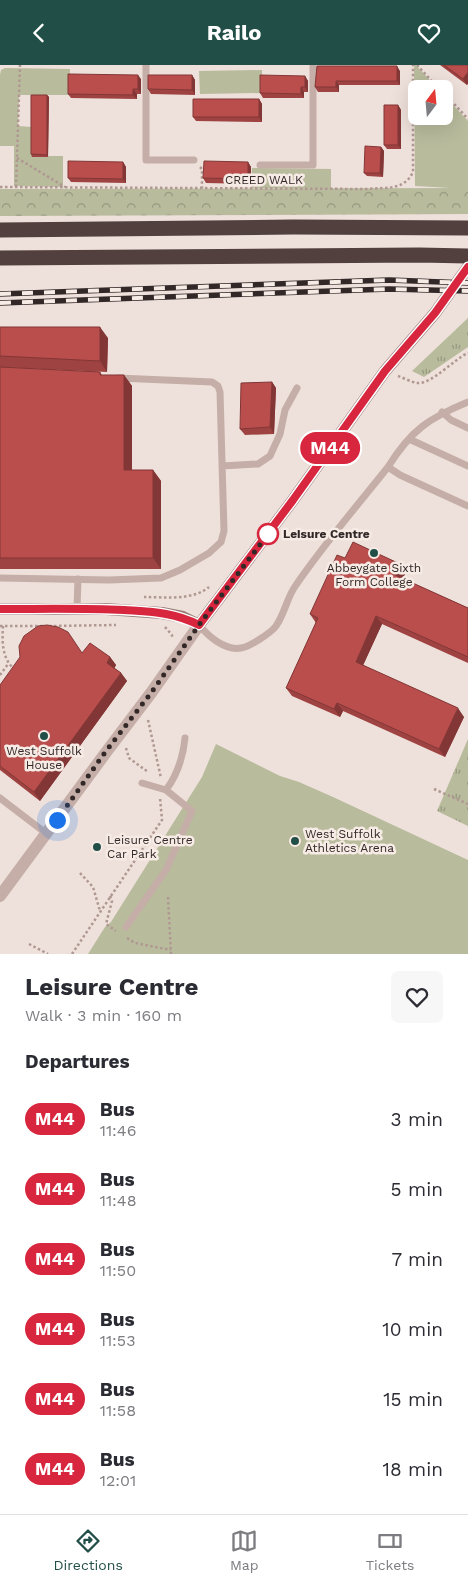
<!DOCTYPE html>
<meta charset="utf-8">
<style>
:root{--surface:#fff;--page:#f7f7f7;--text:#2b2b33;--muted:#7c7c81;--line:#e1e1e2;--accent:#214f47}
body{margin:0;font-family:"Work Sans",sans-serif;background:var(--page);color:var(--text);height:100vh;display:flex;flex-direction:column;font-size:19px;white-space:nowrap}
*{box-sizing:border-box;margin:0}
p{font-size:16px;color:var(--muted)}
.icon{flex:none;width:28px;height:28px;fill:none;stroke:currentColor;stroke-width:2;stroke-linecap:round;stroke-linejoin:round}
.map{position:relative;height:889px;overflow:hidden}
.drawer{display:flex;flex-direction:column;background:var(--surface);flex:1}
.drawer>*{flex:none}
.badge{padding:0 10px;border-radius:16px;font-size:18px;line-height:32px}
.needle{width:32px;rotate:16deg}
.fabs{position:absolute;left:408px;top:15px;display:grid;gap:10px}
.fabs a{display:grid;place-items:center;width:45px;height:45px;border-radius:8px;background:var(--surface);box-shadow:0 5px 20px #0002;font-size:25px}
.you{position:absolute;width:25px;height:25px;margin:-12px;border:4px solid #fff;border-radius:50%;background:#1a73e8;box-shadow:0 0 0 8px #1a73e833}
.map>.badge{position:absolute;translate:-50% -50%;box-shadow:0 0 0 2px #fff}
h2{padding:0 25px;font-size:19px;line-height:45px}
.round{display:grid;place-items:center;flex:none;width:52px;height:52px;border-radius:8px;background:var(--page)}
.head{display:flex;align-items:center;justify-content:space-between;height:85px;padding:0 25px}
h1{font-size:24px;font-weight:700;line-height:38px}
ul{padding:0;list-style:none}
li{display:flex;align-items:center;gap:15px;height:70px;padding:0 25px}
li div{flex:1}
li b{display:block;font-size:19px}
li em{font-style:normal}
li .badge{min-width:55px;font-weight:700;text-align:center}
header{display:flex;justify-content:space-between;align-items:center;height:65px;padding:0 25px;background:var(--accent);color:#fff;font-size:22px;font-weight:700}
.tabs{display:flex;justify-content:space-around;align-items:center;height:70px;border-top:1px solid var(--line);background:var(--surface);font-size:14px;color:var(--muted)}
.tabs a{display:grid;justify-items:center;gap:2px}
.tabs .selected{color:var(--accent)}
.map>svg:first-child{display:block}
.green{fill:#b8bb9c}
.forest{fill:url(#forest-crowns)}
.park{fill:url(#park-tufts)}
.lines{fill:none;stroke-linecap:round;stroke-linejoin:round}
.path{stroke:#b09892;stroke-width:2.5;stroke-dasharray:2.5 2.5;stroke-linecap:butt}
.lane{stroke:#c5aea7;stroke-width:7}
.street{stroke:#c5aea7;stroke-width:12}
.secondary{stroke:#987d79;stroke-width:12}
.highway{stroke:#52403f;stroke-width:15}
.rail-casing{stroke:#322827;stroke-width:5.5}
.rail{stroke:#f7ebe5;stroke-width:4;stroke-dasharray:11;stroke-linecap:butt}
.wall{fill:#9f4342}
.shaded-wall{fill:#823736}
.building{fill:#b94e4d;stroke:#823736}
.line-casing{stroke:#fff;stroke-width:11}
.line{stroke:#d7263d;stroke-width:8}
.walk{stroke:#322827;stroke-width:5;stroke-dasharray:0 9}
.stop-dot{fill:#fff;stroke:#d7263d;stroke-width:2.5}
.poi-dot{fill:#214f47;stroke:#f7ebe5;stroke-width:2}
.labels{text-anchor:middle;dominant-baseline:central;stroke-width:5;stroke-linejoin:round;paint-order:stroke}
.street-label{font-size:12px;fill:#322827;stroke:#f7ebe5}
.stop-label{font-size:12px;font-weight:bold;fill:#322827;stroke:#f7ebe5;text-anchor:start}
.poi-label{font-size:12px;fill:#322827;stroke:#f7ebe5}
</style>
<header><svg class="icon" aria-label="back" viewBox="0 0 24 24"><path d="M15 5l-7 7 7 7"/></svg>Railo<svg class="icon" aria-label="heart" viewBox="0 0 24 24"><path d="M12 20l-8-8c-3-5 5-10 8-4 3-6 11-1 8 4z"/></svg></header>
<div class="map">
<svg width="468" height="889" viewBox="0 0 468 889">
<defs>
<pattern id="forest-crowns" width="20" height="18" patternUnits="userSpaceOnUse" patternTransform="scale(1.25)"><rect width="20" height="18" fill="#b8bb9c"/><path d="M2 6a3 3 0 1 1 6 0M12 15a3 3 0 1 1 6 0" fill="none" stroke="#96987f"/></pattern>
<pattern id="park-tufts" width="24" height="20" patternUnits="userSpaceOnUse" patternTransform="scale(1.25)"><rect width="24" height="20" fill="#b8bb9c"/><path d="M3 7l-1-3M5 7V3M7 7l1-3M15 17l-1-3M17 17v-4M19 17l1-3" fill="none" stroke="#96987f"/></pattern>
</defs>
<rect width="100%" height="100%" fill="#eee0da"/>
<path class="green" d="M414,0H416L438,24H416V51H444V30L468,56V124L415,121Z
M5,3L70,4L69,30H19L18,61L32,62V91H63V122L14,121V81H0V10L1,5Z
M262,5V28L200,29L199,6Z
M252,103L331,104V124L251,123Z
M216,679L280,711L299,717L333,732L468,795V889H88L105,862L111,857L202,712Z"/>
<path class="forest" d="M468,123V149L0,151V124Z"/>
<path class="park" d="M468,253V282L424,312L412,306Z
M468,674V761L437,746Z"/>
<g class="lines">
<path class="path" d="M417,0L439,24
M444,28L468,54
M17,93L65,122
M200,102L202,104V123
M0,122L367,124C386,122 404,126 413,107V0
M16,122L20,0
M398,311C404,313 411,317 417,318C431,320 454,294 468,288
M144,532C164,532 192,536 209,522
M0,561H43
M3,561C2,577 2,593 14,604
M49,561L116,560
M165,562L172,570V574
M0,610L8,599
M148,655L161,713
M126,683L129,693L148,707
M434,724L468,739
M80,808L93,822L100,846
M110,831L112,836L106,859L116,866
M168,832L171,889
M127,873L135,878L171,885
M29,879L48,889
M72,889L162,755L160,733"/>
<path class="lane" d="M146,0V95H194
M260,100H313V0
M442,347L451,355L468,363
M409,374L468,401
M222,401L258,399L270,391L280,369L285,345L297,323
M388,402L400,410L468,441
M0,513L109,515L161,513L180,505L209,488L221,477L224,466L220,327L218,321L212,317L118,313
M77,544L78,514
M199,560C208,571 225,586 241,583C249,582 271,568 276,561C285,548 287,532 296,520C324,479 357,441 388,402C411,365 429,353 468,337
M166,725C178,709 183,692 185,673
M0,733L47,769
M126,862L166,805L192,746L166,725L142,718"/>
<path class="street" d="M0,831L107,686L151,628L199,560"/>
<path class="secondary" d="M0,544H106L162,548L183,552L199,560L293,435L385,306L435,248L468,202"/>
<path class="highway" d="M0,165L293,162L468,163
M0,193L419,190L468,191"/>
<defs>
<path id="rail" d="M0,229L389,215L468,218
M0,238L389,224L468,226"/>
</defs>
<use href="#rail" class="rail-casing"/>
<use href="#rail" class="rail"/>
</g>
<path class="wall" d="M440,0H468L467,20Z
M317,1L400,6V20H339V27H318L315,22Z
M192,10L195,15V30L151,29L148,24Z
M305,11L308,16V27H304V33H263L260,28Z
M141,14V29H137V34L71,33L68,29Z
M47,30L49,32L48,92H32L31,89Z
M259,34L262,39V57L196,56L193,52Z
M398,40L401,45V84H387L384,80Z
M381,82L384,86L383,112L367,111L364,108Z
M123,97L126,102V118L71,117L68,113Z
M248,97L251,102V119L206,118L203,113Z
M0,262L108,273L107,307L0,302Z
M0,302L100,307L102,310H124L132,321V405H153L161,416V504H0Z
M272,317L276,323L274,369L245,370L240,364Z
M345,493L400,499L406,507L403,514L468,543V598L382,559L363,600L464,652L445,692L343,646L340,652L292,631L286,623L316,558L310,549Z
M82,588L110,592L116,600L114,603L121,608L127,616L40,736L0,705V620Z"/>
<path class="shaded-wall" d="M397,1L400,6V20L397,16Z
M468,7V19L467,20L463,14Z
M138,10L141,14V29L138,24Z
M192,10L195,15V30L192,25Z
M305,11L308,16V27L305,22Z
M336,16L339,20V27L336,22Z
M301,22L304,27V33L301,29Z
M133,24L137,29V34L133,30Z
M47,30L49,32L48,92L47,90Z
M259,34L262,39V57L259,52Z
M398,40L401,45V84L398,80Z
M381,82L384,86L383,112L380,108Z
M123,97L126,102V118L123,114Z
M248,97L251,102V119L248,114Z
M100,262L108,273L107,307L100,296Z
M124,310L132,321V415L124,405Z
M272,317L276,323L274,369L270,362Z
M153,405L161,416V504L153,493Z
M400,499L406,507L401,518L395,510Z
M376,551L382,559L361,605L356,597Z
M110,592L116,600L113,606L107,598Z
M121,608L127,616L40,736L34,727Z
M337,638L343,646L340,652L334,644Z
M458,643L464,652L445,692L439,684Z"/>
<path class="building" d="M444,0H468V7L463,14Z
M317,1H397V16H336V22H315Z
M68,9L138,10V24H133V30L68,29Z
M148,10H192V25L148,24Z
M260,10L305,11V22H301V29L260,28Z
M31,30H47V90L31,89Z
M193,34H259V52H193Z
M384,40H398V80H384Z
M365,81L381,82L380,108H364Z
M68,96L123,97V114L68,113Z
M204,96L248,97V114L203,113Z
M0,262H100V296L0,291Z
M0,302L100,307V310H124V405H153V493H0Z
M272,317L270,362L240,364L241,318Z
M353,477L400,499L395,510L468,543V592L376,551L356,597L458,643L439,684L337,638L334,644L286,623L318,553L310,549L337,490L345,493Z
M47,560L58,562L68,567L82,588L90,578L110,592L107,598L121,608L34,727L0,701V620L20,592L19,581L24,571L38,561Z"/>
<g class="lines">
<defs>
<path id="line" d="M0,544C41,544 83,543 124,545C152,547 173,547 199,560L293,435L385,306L435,248L468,202"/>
</defs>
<use href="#line" class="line-casing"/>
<use href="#line" class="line"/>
<path class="walk" d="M57,755L106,686L151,628L199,560L271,465L268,469"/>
</g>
<circle class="stop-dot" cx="268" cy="469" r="10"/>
<g class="poi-dot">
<circle cx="374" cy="488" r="5"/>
<circle cx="44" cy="671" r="5"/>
<circle cx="295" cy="776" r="5"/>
<circle cx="97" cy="782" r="5"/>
</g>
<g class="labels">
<g class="street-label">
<text x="264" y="115">CREED WALK</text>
</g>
<g class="stop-label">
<text x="283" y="469">Leisure Centre</text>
</g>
<g class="poi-label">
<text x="374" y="503">Abbeygate Sixth<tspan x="374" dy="14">Form College</tspan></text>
<text x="44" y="686">West Suffolk<tspan x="44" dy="14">House</tspan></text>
<text x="305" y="769" text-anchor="start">West Suffolk<tspan x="305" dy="14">Athletics Arena</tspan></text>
<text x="107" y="775" text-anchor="start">Leisure Centre<tspan x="107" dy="14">Car Park</tspan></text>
</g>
</g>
</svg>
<div class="fabs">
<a><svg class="needle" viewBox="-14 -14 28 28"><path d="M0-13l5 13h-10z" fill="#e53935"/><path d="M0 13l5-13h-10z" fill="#7c7c81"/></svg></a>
</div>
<div class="you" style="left:57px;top:755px"></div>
<b class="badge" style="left:330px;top:383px;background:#d7263d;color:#fff">M44</b>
</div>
<section class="drawer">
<div class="head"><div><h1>Leisure Centre</h1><p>Walk · 3 min · 160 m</p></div><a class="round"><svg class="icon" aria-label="heart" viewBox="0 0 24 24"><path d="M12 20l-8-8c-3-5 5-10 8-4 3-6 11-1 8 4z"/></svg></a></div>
<h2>Departures</h2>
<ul>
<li><span class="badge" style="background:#d7263d;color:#fff">M44</span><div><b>Bus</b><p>11:46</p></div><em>3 min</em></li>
<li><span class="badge" style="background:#d7263d;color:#fff">M44</span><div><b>Bus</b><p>11:48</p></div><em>5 min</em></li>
<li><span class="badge" style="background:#d7263d;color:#fff">M44</span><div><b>Bus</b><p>11:50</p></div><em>7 min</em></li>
<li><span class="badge" style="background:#d7263d;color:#fff">M44</span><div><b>Bus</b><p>11:53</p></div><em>10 min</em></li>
<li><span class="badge" style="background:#d7263d;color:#fff">M44</span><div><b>Bus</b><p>11:58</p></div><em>15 min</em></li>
<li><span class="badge" style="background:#d7263d;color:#fff">M44</span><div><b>Bus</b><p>12:01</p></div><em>18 min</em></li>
</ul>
</section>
<nav class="tabs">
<a class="selected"><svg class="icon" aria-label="directions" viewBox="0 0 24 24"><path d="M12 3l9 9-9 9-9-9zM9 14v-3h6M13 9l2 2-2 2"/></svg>Directions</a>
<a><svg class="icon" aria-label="map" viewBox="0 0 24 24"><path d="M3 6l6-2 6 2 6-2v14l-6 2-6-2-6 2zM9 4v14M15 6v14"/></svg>Map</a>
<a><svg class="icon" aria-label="tickets" viewBox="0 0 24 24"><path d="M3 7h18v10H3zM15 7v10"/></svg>Tickets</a>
</nav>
